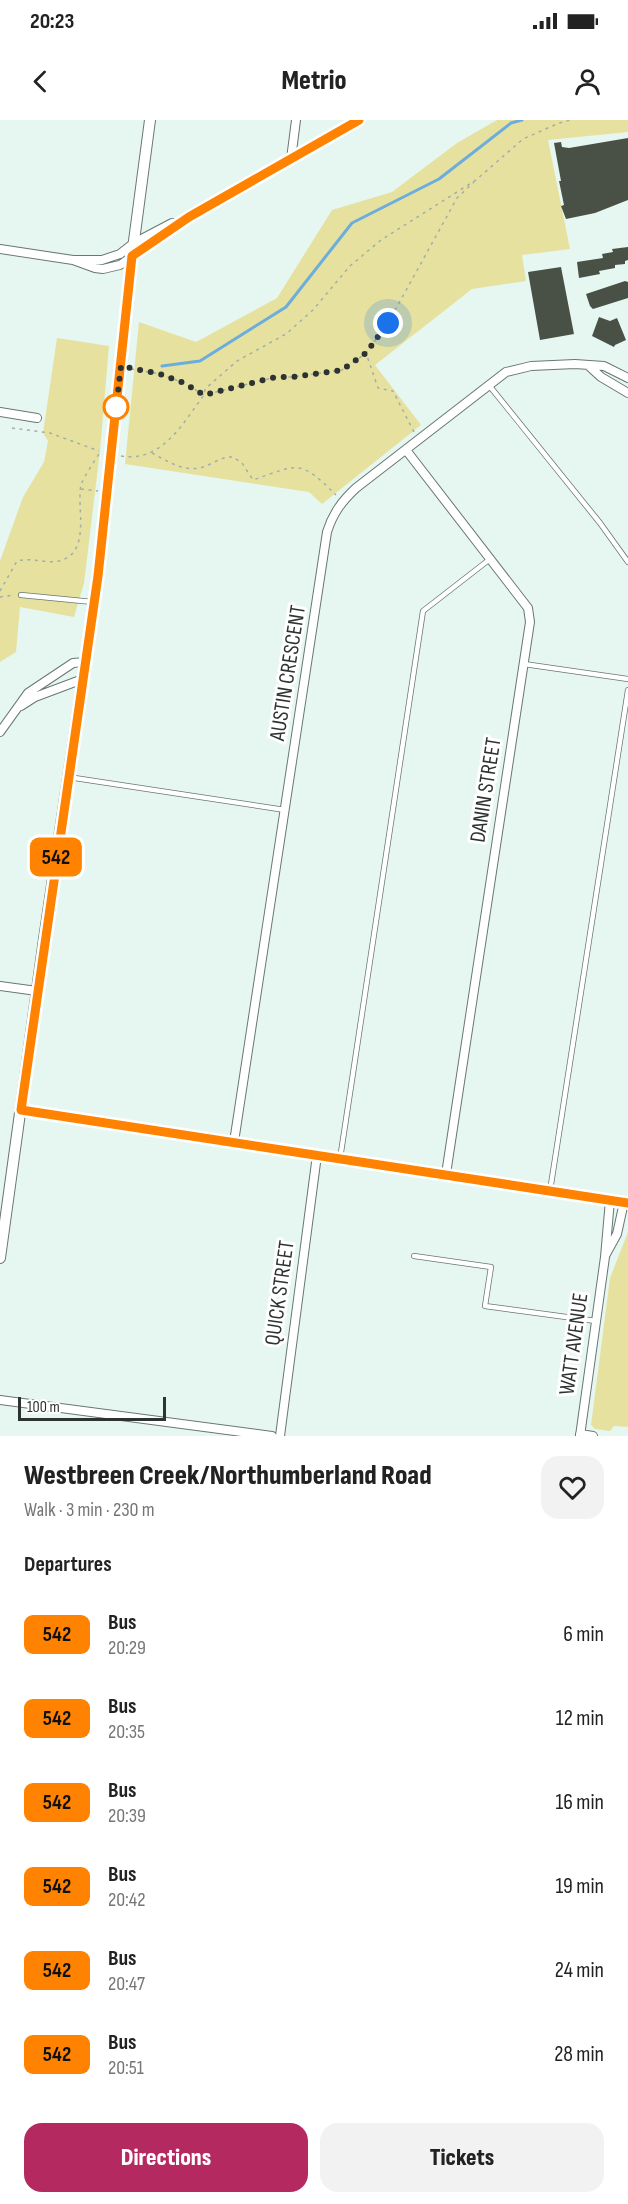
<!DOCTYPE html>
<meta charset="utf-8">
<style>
:root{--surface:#fff;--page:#f2f2f2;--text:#222;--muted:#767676;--accent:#b52961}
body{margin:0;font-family:"Sofia Sans Condensed",sans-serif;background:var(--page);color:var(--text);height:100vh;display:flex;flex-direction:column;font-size:22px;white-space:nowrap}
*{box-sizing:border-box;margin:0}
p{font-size:20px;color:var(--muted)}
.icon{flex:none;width:33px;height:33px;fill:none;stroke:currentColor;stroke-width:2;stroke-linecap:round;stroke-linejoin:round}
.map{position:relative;height:1316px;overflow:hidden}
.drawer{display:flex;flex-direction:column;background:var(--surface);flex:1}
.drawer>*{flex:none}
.badge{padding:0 12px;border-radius:9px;font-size:21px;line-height:39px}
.scale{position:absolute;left:18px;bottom:15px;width:148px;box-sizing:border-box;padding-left:6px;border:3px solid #2d3331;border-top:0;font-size:16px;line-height:21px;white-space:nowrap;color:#2d3331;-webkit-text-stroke:4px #fff;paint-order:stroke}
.you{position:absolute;width:30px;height:30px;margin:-15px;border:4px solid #fff;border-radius:50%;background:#1a73e8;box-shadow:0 0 0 9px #1a73e833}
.map>.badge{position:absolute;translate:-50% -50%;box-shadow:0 0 0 3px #fff}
h2{padding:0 24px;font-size:22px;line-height:54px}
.round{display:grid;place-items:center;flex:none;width:63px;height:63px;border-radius:18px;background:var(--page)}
.head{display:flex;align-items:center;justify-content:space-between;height:102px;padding:0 24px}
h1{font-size:28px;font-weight:800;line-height:45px}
.button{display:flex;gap:12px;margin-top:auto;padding:12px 24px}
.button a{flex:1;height:69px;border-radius:18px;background:var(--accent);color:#fff;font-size:24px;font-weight:800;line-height:69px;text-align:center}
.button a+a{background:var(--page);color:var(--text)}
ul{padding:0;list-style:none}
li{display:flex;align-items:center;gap:18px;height:84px;padding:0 24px}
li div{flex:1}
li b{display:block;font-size:22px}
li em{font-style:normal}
li .badge{min-width:66px;font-weight:700;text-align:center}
.status{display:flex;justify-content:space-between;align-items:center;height:42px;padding:0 30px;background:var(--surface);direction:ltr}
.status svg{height:16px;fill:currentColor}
header{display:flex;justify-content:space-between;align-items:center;height:78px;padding:0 24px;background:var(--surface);font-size:27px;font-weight:800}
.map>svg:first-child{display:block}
.green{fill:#e7e1a0}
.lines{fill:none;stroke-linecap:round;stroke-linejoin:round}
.stream{stroke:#6baddc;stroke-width:3}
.building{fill:#495046}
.service-casing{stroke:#697772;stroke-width:6}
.minor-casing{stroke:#697772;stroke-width:10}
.tertiary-casing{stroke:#697772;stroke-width:12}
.path{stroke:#a2aeaa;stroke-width:1.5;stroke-dasharray:3 4.5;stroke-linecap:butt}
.service{stroke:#fff;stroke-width:4.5}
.minor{stroke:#fff;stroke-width:8}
.tertiary{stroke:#fff;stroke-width:10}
.line-casing{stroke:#fff;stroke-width:14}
.line{stroke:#ff8200;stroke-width:9}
.walk{stroke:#2d3331;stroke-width:6;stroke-dasharray:0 10.8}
.stop-dot{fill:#fff;stroke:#ff8200;stroke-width:3}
.labels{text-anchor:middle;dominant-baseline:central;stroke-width:6;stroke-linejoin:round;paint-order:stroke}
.street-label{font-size:22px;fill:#2d3331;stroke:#fff}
</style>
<div class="status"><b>20:23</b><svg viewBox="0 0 49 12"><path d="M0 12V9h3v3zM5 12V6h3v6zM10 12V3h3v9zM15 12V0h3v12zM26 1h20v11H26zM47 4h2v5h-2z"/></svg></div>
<header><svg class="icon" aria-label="back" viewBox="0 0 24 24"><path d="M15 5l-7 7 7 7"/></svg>Metrio<svg class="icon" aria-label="person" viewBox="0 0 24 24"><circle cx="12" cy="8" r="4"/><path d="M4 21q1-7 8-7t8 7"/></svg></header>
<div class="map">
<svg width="628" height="1316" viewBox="0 0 628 1316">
<rect width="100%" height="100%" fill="#e6f6f1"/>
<path class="green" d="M497,0H628V12L548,20L570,129L522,135L526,161L472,169L375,245L421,305L322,384L309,372L125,344L139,202L196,222L277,178L332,90L392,72L457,23Z
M57,218L109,226L100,331L84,463L74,497L20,487L16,532L0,542V441L23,377L44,342L48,321L43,313Z
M628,1112V1307L614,1306L610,1311L595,1309L591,1305L610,1158Z"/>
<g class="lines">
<path class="stream" d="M162,246L200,241L286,187L352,103L439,59L511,3L522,0"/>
</g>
<path class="building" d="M628,18V80L595,93L566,99L561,86L564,85L559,61H561L554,23L561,22L562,27L569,28Z
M628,127V140L625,141V144L615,145V148L599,151L600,154L579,158L577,142L603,138L602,134L613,132L612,129Z
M561,147L574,214L540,220L528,152Z
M625,161L628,162V178L593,189L590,186L586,174Z
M599,197L610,201L617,198L626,220L615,225L614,227L592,216Z"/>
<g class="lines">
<defs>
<path id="service" d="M488,264L600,403L628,442
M21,475L93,482
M524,544L628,559
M68,657L285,690
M340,1039L423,491L490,439
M550,1071L628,570
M414,1136L491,1147L485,1186L596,1201"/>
<path id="minor" d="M291,39L296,0
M0,129L73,140H102L120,134L134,123L172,103
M73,140L95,148L103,149L120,145L191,96L359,0
M589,246L601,257L628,273
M0,292L37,298
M406,330L528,488L530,502L446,1054
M21,586L35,577L83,559
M0,612L28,573L73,543L85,542
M0,866L37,871
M21,990L628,1083
M234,1022L327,412C333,393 342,381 356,368L506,252L531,246L575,244L604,246L628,258
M606,1134L617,1114L624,1082
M0,1280L272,1316
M580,1314L593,1316
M280,1316L317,1035
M580,1316L605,1137L610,1080"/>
<path id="tertiary" d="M0,1138L44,819L98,456L132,136L150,0"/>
</defs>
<use href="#service" class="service-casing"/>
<use href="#minor" class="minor-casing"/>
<use href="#tertiary" class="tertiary-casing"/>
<path class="path" d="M131,249L160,254L184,263L204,275L276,257H292L342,250L365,234
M12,308L50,313L99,331
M414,312L393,271L378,268L366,233L388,203L457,78L474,62
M152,333C169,342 186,354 206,346C215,342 224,336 233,337L242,343L253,360C299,344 300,339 336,375
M121,336C162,343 183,303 204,275L205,269L237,241L286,214L313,190L350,146L381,120L476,60L523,19L559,3L571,0
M81,369L98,371
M0,471L17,441C31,437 46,444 59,441C92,433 76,387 81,365C84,356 95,341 100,332
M0,477L15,475"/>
<use href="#service" class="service"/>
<use href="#minor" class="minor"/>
<use href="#tertiary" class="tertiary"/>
</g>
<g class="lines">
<defs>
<path id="line" d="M359,0L189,97L132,136L98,456L21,990L628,1083"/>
</defs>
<use href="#line" class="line-casing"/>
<use href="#line" class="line"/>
<path class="walk" d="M116,287V289L121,246L160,254L184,263L204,275L276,257H292L342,250L366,233L388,203"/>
</g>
<circle class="stop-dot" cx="116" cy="287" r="12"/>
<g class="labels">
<g class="street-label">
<text transform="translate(288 553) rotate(-81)">AUSTIN CRESCENT</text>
<text transform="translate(486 670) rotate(-81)">DANIN STREET</text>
<text transform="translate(280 1173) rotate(-82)">QUICK STREET</text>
<text transform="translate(574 1224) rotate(-82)">WATT AVENUE</text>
</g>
</g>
</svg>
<div class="scale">100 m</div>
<div class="you" style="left:388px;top:203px"></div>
<b class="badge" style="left:56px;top:737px;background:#ff8200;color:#111">542</b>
</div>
<section class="drawer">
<div class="head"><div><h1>Westbreen Creek/Northumberland Road</h1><p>Walk · 3 min · 230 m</p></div><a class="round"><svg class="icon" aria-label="heart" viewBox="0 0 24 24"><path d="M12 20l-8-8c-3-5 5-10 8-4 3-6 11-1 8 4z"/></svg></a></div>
<h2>Departures</h2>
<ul>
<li><span class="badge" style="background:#ff8200;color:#111">542</span><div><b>Bus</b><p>20:29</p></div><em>6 min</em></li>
<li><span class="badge" style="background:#ff8200;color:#111">542</span><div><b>Bus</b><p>20:35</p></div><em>12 min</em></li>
<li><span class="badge" style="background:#ff8200;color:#111">542</span><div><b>Bus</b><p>20:39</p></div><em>16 min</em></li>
<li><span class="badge" style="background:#ff8200;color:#111">542</span><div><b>Bus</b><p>20:42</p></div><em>19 min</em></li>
<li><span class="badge" style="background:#ff8200;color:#111">542</span><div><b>Bus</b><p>20:47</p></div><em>24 min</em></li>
<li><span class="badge" style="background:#ff8200;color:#111">542</span><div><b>Bus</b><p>20:51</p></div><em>28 min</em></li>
</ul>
<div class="button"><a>Directions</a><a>Tickets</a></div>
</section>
